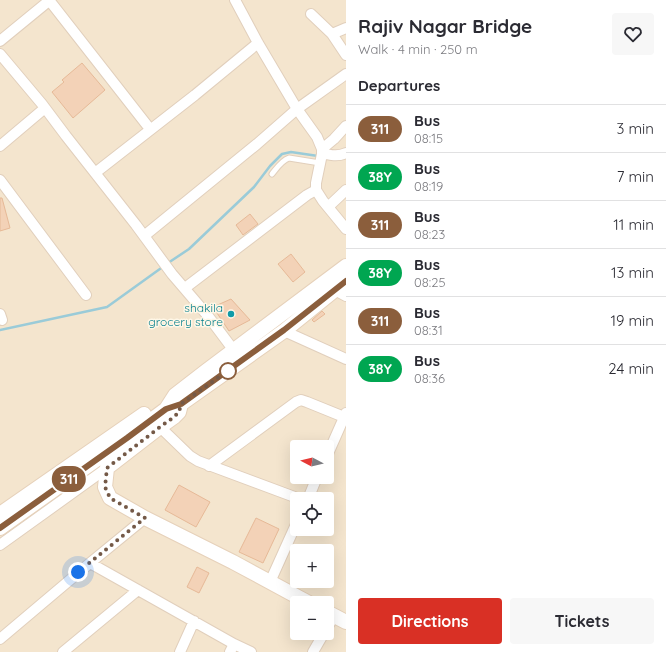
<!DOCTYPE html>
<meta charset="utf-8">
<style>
:root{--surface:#fff;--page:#f7f7f7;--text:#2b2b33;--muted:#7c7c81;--line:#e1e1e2;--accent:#d93025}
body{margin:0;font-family:Quicksand,sans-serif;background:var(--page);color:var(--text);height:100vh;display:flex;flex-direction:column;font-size:15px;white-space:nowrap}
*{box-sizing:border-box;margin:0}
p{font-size:13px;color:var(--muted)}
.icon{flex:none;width:22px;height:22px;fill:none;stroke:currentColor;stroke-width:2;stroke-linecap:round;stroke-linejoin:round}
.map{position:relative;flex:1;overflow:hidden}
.side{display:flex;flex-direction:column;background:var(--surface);width:320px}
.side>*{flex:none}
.badge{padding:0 8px;border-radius:13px;font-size:14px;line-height:26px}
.needle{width:26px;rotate:277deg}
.tools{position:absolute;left:290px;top:440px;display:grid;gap:8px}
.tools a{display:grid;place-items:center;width:44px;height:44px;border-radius:4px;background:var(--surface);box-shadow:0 4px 16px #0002;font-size:20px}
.you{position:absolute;width:20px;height:20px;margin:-10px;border:3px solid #fff;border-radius:50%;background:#1a73e8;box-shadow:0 0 0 6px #1a73e833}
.map>.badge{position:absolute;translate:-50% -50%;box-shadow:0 0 0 2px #fff}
h2{padding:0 12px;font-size:15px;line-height:36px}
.round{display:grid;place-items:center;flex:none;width:42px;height:42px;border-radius:4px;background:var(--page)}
.summary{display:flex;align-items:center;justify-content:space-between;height:68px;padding:0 12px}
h1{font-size:19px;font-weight:700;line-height:30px}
.cta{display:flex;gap:8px;margin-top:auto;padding:8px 12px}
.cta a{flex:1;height:46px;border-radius:4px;background:var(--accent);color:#fff;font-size:16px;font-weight:700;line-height:46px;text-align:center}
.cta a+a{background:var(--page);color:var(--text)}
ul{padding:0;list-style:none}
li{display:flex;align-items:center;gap:12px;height:48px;padding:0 12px;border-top:1px solid var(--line)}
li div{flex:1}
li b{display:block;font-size:15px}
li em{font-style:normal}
li .badge{min-width:44px;font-weight:700;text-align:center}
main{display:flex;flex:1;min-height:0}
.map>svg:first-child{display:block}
.residential{fill:#f4e5ce;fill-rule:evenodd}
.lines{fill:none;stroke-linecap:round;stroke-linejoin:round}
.stream{stroke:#9acbd8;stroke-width:2.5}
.building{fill:#f3d2b7;stroke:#e6b997}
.lane-casing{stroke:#e1cfbc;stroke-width:7}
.street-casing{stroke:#e1cfbc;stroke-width:12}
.secondary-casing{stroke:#e6d1ba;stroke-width:16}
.lane{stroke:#fff;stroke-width:5}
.street{stroke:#fff;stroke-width:10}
.secondary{stroke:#fff;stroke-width:14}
.line-casing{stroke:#fff;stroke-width:9}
.line{stroke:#8b5e3c;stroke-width:6}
.walk{stroke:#745947;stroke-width:4;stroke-dasharray:0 7.2}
.culture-dot{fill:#0f9aa8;stroke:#fff7e7;stroke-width:1.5}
.stop-dot{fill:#fff;stroke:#8b5e3c;stroke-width:2}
.labels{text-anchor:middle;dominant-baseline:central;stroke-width:3;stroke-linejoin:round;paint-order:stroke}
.culture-label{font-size:12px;fill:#0d838f;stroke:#fff7e7;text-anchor:end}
</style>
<main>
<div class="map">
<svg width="346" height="652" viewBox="0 0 346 652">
<rect width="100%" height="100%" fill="#fdf3e0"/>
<path class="residential" d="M0,0H346V652H0ZM297,447H327V477H297ZM297,499H327V529H297ZM297,551H327V581H297ZM297,603H327V633H297Z"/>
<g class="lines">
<path class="stream" d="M168,263L189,249L254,187L270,166L282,154L291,152L318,156
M0,330L107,307L164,266"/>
</g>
<path class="building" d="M82,63L105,90L73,118L52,92L64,82L62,80Z
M0,198H2L10,228L0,231Z
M250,214L258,224L243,235L236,225Z
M291,254L305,272L293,282L278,264Z
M231,299L250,320L229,331L213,307Z
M322,311L325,314L314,322L312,320Z
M179,485L210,502L196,527L165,510Z
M256,518L279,529L263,563L239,552Z
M197,567L209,573L199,593L187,587Z"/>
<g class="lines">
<defs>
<path id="lane" d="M272,174C277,168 281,161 289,158L320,163"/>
<path id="street" d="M49,0L150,129
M235,0L258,43L297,109L317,137L322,149V154L316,183V190L323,201L346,229
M311,14L332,34
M346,28L332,34L346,55
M0,41L50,0
M0,54L42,104L66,136L136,225L172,274L208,316L238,356
M0,146L45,108
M322,149L334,139L346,126
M322,153C330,155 338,157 346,153
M95,173L195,95L258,43
M0,180L86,295
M328,207L346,190
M144,236L257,144L297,109L346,74
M185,288L307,195L316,190
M335,290L346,296
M0,314L2,320
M284,331L346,359
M160,427L190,456L198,461L300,499
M327,456L346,413
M209,466L296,402L301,400L307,402L344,417
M308,499L317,477
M0,545L107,468
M90,563L234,644
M270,582L297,522
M327,628L334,616
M0,639L90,563L145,518
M63,652L138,590
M180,652L194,621
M230,652L234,644L251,652
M313,652L324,633"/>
<path id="secondary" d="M175,395L181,404L179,412L174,417L160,427L107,468L105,487L110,498L145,518L233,562L309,603
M172,407L181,404L284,331L346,281
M0,514L144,414
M0,528L127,438L166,409L175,395L206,371L346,266
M327,612L346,622"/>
</defs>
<use href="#lane" class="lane-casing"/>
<use href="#street" class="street-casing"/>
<use href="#secondary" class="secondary-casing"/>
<use href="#lane" class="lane"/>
<use href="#street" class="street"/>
<use href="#secondary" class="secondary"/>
</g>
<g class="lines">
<defs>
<path id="line" d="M0,528L127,438L166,409L181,404L284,330L346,281"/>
</defs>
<use href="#line" class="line-casing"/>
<use href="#line" class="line"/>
<path class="walk" d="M78,572L145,518L110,498L105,487L107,468L160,427L174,417L179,412L181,404L229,370L228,371"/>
</g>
<circle class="culture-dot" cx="231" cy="314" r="4"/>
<circle class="stop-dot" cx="228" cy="371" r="8"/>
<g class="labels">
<g class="culture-label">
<text x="223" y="307">shakila<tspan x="223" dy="14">grocery store</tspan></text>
</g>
</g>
</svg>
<div class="tools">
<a><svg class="needle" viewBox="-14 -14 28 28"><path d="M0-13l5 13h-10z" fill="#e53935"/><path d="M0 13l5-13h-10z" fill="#7c7c81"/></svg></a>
<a><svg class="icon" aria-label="locate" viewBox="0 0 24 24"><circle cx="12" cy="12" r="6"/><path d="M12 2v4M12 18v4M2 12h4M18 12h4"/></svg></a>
<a>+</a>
<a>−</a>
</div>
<div class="you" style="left:78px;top:572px"></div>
<b class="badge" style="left:69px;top:479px;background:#8b5e3c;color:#fff">311</b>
</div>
<section class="side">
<div class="summary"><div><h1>Rajiv Nagar Bridge</h1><p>Walk · 4 min · 250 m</p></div><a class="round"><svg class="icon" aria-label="heart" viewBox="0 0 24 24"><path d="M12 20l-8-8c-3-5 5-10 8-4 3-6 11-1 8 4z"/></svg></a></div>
<h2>Departures</h2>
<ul>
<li><span class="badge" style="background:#8b5e3c;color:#fff">311</span><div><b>Bus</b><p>08:15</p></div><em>3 min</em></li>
<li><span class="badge" style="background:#00a651;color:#fff">38Y</span><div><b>Bus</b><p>08:19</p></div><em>7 min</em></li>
<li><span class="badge" style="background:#8b5e3c;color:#fff">311</span><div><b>Bus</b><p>08:23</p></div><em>11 min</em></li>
<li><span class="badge" style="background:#00a651;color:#fff">38Y</span><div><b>Bus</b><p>08:25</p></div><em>13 min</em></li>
<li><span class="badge" style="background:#8b5e3c;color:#fff">311</span><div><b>Bus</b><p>08:31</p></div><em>19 min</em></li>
<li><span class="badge" style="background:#00a651;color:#fff">38Y</span><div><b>Bus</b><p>08:36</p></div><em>24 min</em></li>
</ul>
<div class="cta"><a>Directions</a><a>Tickets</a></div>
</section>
</main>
